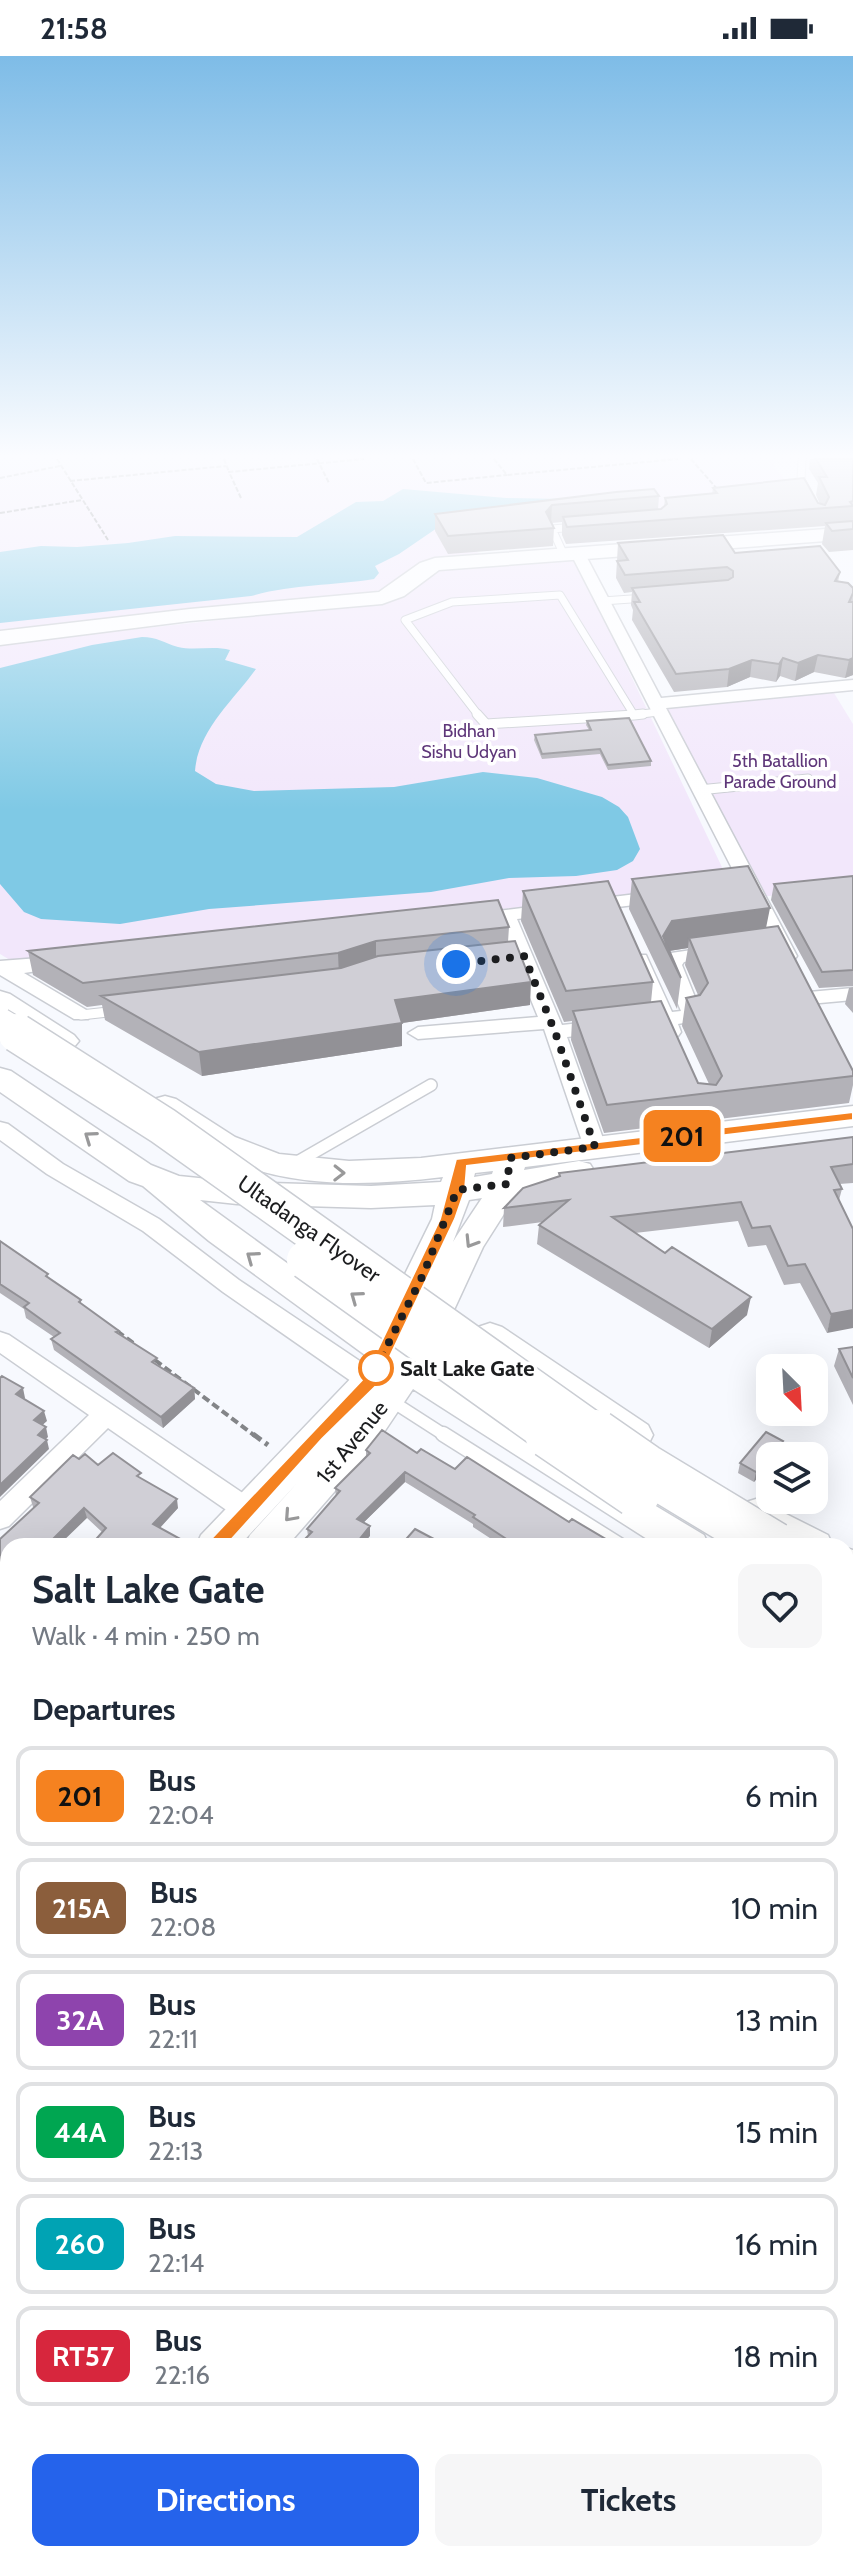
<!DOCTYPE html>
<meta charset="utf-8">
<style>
:root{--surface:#fff;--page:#f6f6f7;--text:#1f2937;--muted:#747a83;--line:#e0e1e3;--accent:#2563eb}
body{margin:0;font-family:Cabin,sans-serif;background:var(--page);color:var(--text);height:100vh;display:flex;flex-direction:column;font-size:30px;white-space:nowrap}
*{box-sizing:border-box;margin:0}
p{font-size:26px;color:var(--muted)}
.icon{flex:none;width:44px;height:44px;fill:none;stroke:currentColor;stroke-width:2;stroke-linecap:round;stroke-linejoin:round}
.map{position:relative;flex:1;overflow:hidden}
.sheet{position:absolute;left:0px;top:1482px;width:854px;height:1024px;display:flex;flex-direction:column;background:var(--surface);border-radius:24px 24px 0 0;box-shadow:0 8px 32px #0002}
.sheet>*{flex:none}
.badge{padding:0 16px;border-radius:12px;font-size:28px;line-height:52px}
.needle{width:52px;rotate:156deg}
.fabs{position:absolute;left:756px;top:1298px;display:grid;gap:16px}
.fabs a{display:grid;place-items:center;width:72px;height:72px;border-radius:16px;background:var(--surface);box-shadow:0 8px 32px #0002;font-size:40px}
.you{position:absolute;width:40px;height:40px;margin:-20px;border:6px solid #fff;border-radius:50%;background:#1a73e8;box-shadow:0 0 0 12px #1a73e833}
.map>.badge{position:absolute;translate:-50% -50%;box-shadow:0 0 0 4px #fff}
h2{padding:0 32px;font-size:30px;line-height:72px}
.round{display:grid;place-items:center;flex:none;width:84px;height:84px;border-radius:16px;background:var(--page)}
.summary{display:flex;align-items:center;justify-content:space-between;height:136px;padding:0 32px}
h1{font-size:38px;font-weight:700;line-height:60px}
.button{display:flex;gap:16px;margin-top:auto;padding:16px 32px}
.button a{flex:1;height:92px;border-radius:16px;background:var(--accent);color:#fff;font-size:32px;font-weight:700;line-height:92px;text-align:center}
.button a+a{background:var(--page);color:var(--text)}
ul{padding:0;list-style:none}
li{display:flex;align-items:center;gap:24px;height:100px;margin:0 16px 12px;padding:0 16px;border:4px solid var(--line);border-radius:16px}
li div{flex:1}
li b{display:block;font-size:30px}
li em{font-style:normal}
li .badge{min-width:88px;font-weight:700;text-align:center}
.status{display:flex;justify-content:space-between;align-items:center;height:56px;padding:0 40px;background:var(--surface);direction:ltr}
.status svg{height:22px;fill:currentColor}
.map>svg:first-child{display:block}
.green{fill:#f2e7fb}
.water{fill:#7fc9e5}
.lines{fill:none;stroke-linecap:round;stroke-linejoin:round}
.lane-far3-casing{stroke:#cacdd3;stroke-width:9}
.lane-far2-casing{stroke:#cacdd3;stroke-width:11}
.lane-far1-casing{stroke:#cacdd3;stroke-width:14}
.lane-casing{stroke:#cacdd3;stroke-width:17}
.street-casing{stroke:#cacdd3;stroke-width:3}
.secondary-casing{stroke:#cacdd3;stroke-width:3}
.primary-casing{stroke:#cacdd3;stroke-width:3}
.path-far2{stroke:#838588;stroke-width:2;stroke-dasharray:5 2;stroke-linecap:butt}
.path-far1{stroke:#838588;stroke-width:4;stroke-dasharray:8 4;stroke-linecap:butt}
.path{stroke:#838588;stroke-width:5;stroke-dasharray:10 5;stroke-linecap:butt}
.lane-far3{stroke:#fff;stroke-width:7}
.lane-far2{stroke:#fff;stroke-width:9}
.lane-far1{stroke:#fff;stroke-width:11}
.lane{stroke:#fff;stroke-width:14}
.street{fill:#fff;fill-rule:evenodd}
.secondary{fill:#fff;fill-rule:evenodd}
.primary{fill:#fff;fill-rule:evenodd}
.primary-bridge-far2-casing{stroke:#cacdd3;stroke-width:32;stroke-linecap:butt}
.primary-bridge-far1-casing{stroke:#cacdd3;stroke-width:41;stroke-linecap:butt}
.primary-bridge-casing{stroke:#cacdd3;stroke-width:51;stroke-linecap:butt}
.primary-bridge-far2{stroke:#fff;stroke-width:30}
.primary-bridge-far1{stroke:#fff;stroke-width:38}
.primary-bridge{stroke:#fff;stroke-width:48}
.wall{fill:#b3b2b8}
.shaded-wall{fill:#929196}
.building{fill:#d0cfd6;stroke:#929196;stroke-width:2}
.oneway{stroke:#99999a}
.line{fill:#f58220;stroke:#fff;stroke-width:2}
.walk{stroke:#1c1d1f;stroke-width:8;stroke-dasharray:0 14.4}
.stop-dot{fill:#fff;stroke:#f58220;stroke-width:4}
.labels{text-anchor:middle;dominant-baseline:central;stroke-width:7;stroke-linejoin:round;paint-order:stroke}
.far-park-label{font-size:18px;fill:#5e3679;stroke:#fff}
.street-label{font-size:22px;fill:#1c1d1f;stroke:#fff}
.stop-label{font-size:22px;font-weight:bold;fill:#1c1d1f;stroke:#fff;text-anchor:start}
</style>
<div class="status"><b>21:58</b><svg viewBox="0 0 49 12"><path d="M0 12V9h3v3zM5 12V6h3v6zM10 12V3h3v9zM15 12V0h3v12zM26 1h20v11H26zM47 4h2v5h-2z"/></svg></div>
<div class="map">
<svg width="853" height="2506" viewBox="0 0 853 2506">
<rect width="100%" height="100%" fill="#f7f9fe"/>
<path class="green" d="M0,403H774V411L801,442L516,470L476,495L488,505L575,502L730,828L15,907L0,898V588L366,548L400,529L361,539L0,578Z
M834,637L853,668V831L760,841L663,652Z"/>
<path class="water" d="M403,433L506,442L625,444L440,470L399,498L375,510L379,517L374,523C331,530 293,528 251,540L0,567V496L41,490L77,491L128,487L175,480L297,481L356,446L383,445Z
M142,581C157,581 164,587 178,591C195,595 214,589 230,594L225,604L256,613C233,645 198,674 195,715L216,728L254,735L394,731L483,716L537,722L602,741L619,751L628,761L640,793L633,805L617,814L576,820L509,822L431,836L209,853L120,868L41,863L24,856L0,828V612L92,589Z"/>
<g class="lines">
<defs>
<path id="lane-far3" d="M802,403L801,424L808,437
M564,499L552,473L576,471
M602,545L646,542
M634,659L658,656
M479,660L405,564L452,546L560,539L634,659
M620,660L634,659"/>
<path id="lane-far2" d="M477,658L486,668L634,659
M634,659L643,658
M699,734L808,723
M81,959L117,955"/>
<path id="lane-far1" d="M292,1109L431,1029
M390,1344L446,1380"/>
<path id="lane" d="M443,1378L621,1490
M846,1628L853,1632"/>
<path id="street" d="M578,494L585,498L661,642L853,624V634L666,652L797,900L794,904H780L777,900L571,498Z
M661,835L668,837L670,841L668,845L517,863L562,969L653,959L629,903L632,899H646L672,956L681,955L662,909L671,897L719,890L729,896L726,900L684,906L682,909L701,956L694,965L678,968L681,976L678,980H664L658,971L567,981L606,1091L603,1096H587L584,1091L544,973L418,983L408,977L418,971L538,961L499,865L471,869L462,863L464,859Z
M65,900L75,906L72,910L24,917L88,955L91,959L88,963H74L0,919V905Z
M853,932V944L809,948L799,942L809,936Z
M0,1066L8,1068L63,1108L159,1163L239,1224L379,1318L382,1325L379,1332L370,1334L361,1332L223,1236L143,1175L47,1118L0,1084Z
M0,1276L9,1279L256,1446L260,1454L256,1462L247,1465L238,1462L108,1372L9,1470L0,1473V1445L89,1359L0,1297Z
M846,1786L853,1789V1820L846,1817Z
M853,1851V1894L846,1897V1854Z
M0,1898L8,1901V1936L0,1933Z
M846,2000L853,2003V2039L846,2036Z
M8,2105V2147L0,2151V2109Z
M8,2453V2498H15L0,2505V2456Z
M243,2498H285L282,2506H240Z
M516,2498H557L554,2506H513Z"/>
<path id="secondary" d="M853,471V483L439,514L404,540L382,548L190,565L0,589V575L190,553L379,536L420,507L435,502Z
M0,935L10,938L74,979L79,985L74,991L64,994L54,991L0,957Z
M0,1012L11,1015L151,1109L179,1120L237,1126L371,1130L441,1126L443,1121C369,1130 291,1133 222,1101C198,1089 176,1072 154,1057L150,1050L154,1043L165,1040L176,1043L235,1081L279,1098L349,1105L421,1102L853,1050V1070L525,1111L524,1114L579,1105L590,1108L595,1116L590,1124L518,1136L483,1191L429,1308L566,1396L704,1479L709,1490H658L413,1333L376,1388L287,1490H245L250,1479L299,1425L239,1490H196L201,1479L356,1317L365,1299L209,1185L143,1130L129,1125L0,1036ZM493,1115L492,1118L474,1121L475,1117ZM482,1142L456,1181L453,1186L469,1144ZM200,1144L237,1148L371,1152L435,1149L432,1163L378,1273Z
M490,1267L502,1271L648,1369L653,1379L648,1389L635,1393L622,1389L478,1289L473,1280L478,1271Z
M756,1443L828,1479L833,1490C800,1490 755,1493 737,1458L743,1447Z
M846,1492L853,1494V1528L846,1526Z
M8,1697V1741L0,1745V1700Z
M8,1758V1804L0,1808V1761Z"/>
<path id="primary" d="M846,1510L853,1512V1585L846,1582Z"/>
</defs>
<use href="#lane-far3" class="lane-far3-casing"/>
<use href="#lane-far2" class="lane-far2-casing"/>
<use href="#lane-far1" class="lane-far1-casing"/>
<use href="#lane" class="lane-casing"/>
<use href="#street" class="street-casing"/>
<use href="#secondary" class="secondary-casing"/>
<use href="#primary" class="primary-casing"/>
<path class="path-far2" d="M57,403L108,484
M224,403L229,416
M317,403L329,427
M413,403L426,427L507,419
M494,403L507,419L678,403
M691,403L718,434
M0,422L60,410
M70,425L226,410
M241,442L229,416L364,403
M0,457L82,444"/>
<path class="path-far1" d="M117,1275L136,1289
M155,1304L255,1380"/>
<path class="path" d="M253,1378L268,1389"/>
<use href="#lane-far3" class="lane-far3"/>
<use href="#lane-far2" class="lane-far2"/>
<use href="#lane-far1" class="lane-far1"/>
<use href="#lane" class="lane"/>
<use href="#street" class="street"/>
<use href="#secondary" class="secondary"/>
<use href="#primary" class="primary"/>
<defs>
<path id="primary-bridge-far2" d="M0,967L20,979"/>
<path id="primary-bridge-far1" d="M17,977L163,1070L599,1380
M306,1204L552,1380"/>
<path id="primary-bridge" d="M549,1378L636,1437
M596,1378L645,1412L774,1490"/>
</defs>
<use href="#primary-bridge-far2" class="primary-bridge-far2-casing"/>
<use href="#primary-bridge-far1" class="primary-bridge-far1-casing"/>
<use href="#primary-bridge" class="primary-bridge-casing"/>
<use href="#primary-bridge-far2" class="primary-bridge-far2"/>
<use href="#primary-bridge-far1" class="primary-bridge-far1"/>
<use href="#primary-bridge" class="primary-bridge"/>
</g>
<path class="wall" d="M810,403H853V494L829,496L822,488L825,470L566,488L562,479V466L551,467L554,472L553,490L448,498L435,475V458L659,440L658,453H661L664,450L665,442L712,438L713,432L820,448L816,439L818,427L809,413Z
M618,487L735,497L840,516L838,526L853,532V619L845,622L814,616L795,625L780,620L776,626L750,621L727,631L674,636L632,564L633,554L631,549L632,536L624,537L616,522Z
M587,665L651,705V710L608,714L600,698L542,703L534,684L535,679L589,674L586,669Z
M853,820V930L819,932L771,844L774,828Z
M632,823L766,872L853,1015V1029L849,1047L604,1077L571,984L572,965L564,966L521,865L523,835L653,926L651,946L698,1027L709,1028L682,970L686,942L698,939L685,909L688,892L669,895L681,922L677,953L629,853Z
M509,871L508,886L530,949L402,967V990L202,1020L105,964L102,949L87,951L33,919L28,895Z
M853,931V957L845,948L849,932Z
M853,1081V1127L839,1128L842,1133L839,1144L853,1173L827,1277L800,1227L784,1229L766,1189L748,1191L738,1165L635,1177L747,1259L709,1292L537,1188L539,1169L543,1166L503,1171L504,1152L559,1120V1117Z
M0,1185L49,1223L81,1244V1248L119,1275V1278L158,1309L194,1332L195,1343L163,1372L54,1294L51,1283L54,1281L26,1262L24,1253L0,1237Z
M853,1291V1349L834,1310L839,1293Z
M366,1394L417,1397L455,1413L569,1466L614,1488V1490H502L473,1471V1468L405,1426L363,1467L370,1470V1480H308L307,1473L336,1441L335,1432L366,1401Z
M780,1394L776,1400H770V1407L754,1426L738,1417L740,1407Z
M79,1403L142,1423L178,1452L160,1472L102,1476L87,1462L33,1451L30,1441Z
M846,1630L853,1634V1690L846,1687Z
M846,1718L853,1723V1775L846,1771Z
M8,1816V1851L0,1845V1825Z
M388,2498H459L469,2506H398Z
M721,2498H814L809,2506H722L718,2503Z"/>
<path class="shaded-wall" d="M552,449L551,467L546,456Z
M818,599L814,616L795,625L798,607Z
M783,602L780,620L776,626L779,608Z
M853,602V619L845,622L849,604Z
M752,604L750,621L727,631L729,613Z
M770,852L764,882H689L688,892L669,895L663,880L672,865Z
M376,885V909L339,921L338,897Z
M531,926L530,949L402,967V990L202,1020L199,996L395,944Z
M751,1241L747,1259L709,1292L712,1273Z
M853,1254V1272L827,1277L831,1258Z
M23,1332L25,1342L19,1348L16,1338Z
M194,1332L195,1343L163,1372L161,1361Z
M44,1355L47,1365L37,1374L34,1364Z
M46,1371L48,1381L41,1388L38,1379Z
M47,1384L49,1393L0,1441V1429Z
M783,1385L780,1394L776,1400H770V1407L754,1426L756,1416Z
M405,1416V1426L357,1473V1463Z
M177,1443L178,1452L155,1477L153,1468Z
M84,1452L87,1462L58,1490H46Z
M370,1470V1480L362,1490H354Z
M8,1528V1540L0,1548V1536Z
M8,1673V1686L0,1694V1682Z
M8,2079V2091L0,2101V2090Z
M8,2420V2430L0,2442V2431Z"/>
<path class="building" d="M816,403H853V445L850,446L853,450L567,471L563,461L661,453L667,448L665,442L717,437L713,432L804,422L818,447L825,449L829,441L819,421H827Z
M654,433L659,440L552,449L546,456L554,472L448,480L435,458L616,436Z
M853,465V473L832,475L826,467Z
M723,479L735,497L820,490L840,516L835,525L848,527L853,532V537L849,546H853V602L849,604L818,599L798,607L783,602L779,608L752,604L729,613L676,618L634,546H640L632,532L728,524L733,521V515L727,511L625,519L617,505L628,504L618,487Z
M629,662L651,705L608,709L600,693L542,698L535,679L591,674L587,665Z
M748,810L770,852L672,865L663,880L681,922L632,823Z
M853,820V914L822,916L774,828Z
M608,825L653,926L566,935L523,835Z
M498,844L509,871L376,885L338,897L83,927L28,895Z
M778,870L853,1015V1020L607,1049L573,955L661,945L698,1027L716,1029L722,1020L686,942L700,939L708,927L689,882Z
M515,885L531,926L395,944L402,967L199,996L101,940L341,912L378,900Z
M853,1081V1108L831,1111L842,1133L834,1134L853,1173V1254L831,1258L805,1208L788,1210L770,1170L752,1172L741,1146L612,1161L665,1197L672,1191L751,1241L712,1273L539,1169L569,1144L504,1152L523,1132L560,1120L559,1117Z
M0,1185L48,1218L46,1220L81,1244L79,1246L119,1275L116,1276L157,1302L152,1306L194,1332L161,1361L51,1283L60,1277L24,1251L29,1247L0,1228Z
M853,1291V1322L839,1293Z
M2,1320L23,1332L16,1338L44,1355L34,1364L46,1371L38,1379L47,1384L0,1429V1322Z
M382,1374L417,1397L421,1393L455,1413L467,1401L569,1466L572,1463L614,1488L613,1490H545L535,1484L528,1490H517L473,1461L475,1459L405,1416L357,1463L370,1470L354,1490H298L312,1476L307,1473L340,1435L335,1432L370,1397L366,1394Z
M766,1376L783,1385L756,1416L740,1407Z
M113,1397L141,1417L137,1420L177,1443L153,1468L184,1485L179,1490H90L106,1472L84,1452L46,1490H8V1528L0,1536V1483L39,1447L30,1441L73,1399L79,1403L85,1398L98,1409Z
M415,1473L447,1490H400Z
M8,1580V1673L0,1682V1589Z
M846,1630L853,1634V1680L846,1675Z
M846,1718L853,1723V1764L846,1760Z
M8,1816V1845L0,1839V1825Z
M8,1974V2079L0,2090V1985Z
M851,2056L853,2057V2135L846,2150V2065Z
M8,2167V2420L0,2431V2177Z
M853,2216V2411L846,2428V2232Z
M25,2498H138L148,2506H19Z
M305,2498H386L381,2506H300Z
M393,2498H459L469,2506H402Z
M579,2498H681L677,2506H575Z
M722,2498H813L809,2506H730L721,2499Z"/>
<defs><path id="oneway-chevron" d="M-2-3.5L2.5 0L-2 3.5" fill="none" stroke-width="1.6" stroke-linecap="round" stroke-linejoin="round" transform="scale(2)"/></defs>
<g class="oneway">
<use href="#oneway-chevron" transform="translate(90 1081) rotate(-145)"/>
<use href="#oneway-chevron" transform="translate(339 1117) rotate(1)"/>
<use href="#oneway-chevron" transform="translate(471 1186) rotate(122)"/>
<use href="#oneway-chevron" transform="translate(252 1201) rotate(-144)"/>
<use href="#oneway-chevron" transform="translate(356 1241) rotate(-144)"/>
<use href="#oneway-chevron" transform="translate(290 1460) rotate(132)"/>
</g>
<linearGradient id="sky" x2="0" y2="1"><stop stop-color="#7ebce7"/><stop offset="0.53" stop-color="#fbfcff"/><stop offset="1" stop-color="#fbfcff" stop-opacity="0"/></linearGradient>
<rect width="853" height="754" fill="url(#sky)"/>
<path class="line" d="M853,1056V1064L467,1110L465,1134L455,1163L376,1330L322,1383L221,1495H209L206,1490L209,1485L364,1322L440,1163L456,1103Z"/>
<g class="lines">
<path class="walk" d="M376,1312L423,1219L457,1134L507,1128L510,1102L595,1091L555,976L524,900L456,908"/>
</g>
<circle class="stop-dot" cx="376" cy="1312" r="16"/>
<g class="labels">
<g class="far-park-label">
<text x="469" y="675">Bidhan<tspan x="469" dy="21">Sishu Udyan</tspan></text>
<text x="780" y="705">5th Batallion<tspan x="780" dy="21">Parade Ground</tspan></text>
</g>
<g class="street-label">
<text transform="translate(309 1173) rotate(35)">Ultadanga Flyover</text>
<text transform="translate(352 1386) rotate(-51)">1st Avenue</text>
</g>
<g class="stop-label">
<text x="400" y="1312">Salt Lake Gate</text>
</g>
</g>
</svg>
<div class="fabs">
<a><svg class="needle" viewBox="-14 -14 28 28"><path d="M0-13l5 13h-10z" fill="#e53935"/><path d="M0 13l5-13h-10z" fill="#747a83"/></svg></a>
<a><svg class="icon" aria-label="layers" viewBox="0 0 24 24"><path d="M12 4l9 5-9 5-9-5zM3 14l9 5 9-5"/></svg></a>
</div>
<div class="you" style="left:456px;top:908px"></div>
<b class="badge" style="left:682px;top:1080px;background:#f58220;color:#111">201</b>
<section class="sheet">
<div class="summary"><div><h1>Salt Lake Gate</h1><p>Walk · 4 min · 250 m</p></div><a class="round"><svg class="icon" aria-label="heart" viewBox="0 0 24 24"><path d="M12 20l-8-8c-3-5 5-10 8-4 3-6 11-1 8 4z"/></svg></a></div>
<h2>Departures</h2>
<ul>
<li><span class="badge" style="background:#f58220;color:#111">201</span><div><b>Bus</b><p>22:04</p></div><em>6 min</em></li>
<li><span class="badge" style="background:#8b5e3c;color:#fff">215A</span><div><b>Bus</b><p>22:08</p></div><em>10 min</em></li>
<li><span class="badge" style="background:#8e44ad;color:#fff">32A</span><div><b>Bus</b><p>22:11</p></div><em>13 min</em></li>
<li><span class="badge" style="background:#00a651;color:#fff">44A</span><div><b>Bus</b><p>22:13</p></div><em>15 min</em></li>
<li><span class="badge" style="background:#00a3b4;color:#fff">260</span><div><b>Bus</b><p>22:14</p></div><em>16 min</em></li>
<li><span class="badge" style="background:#d7263d;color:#fff">RT57</span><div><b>Bus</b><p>22:16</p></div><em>18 min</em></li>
</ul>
<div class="button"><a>Directions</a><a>Tickets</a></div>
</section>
</div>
